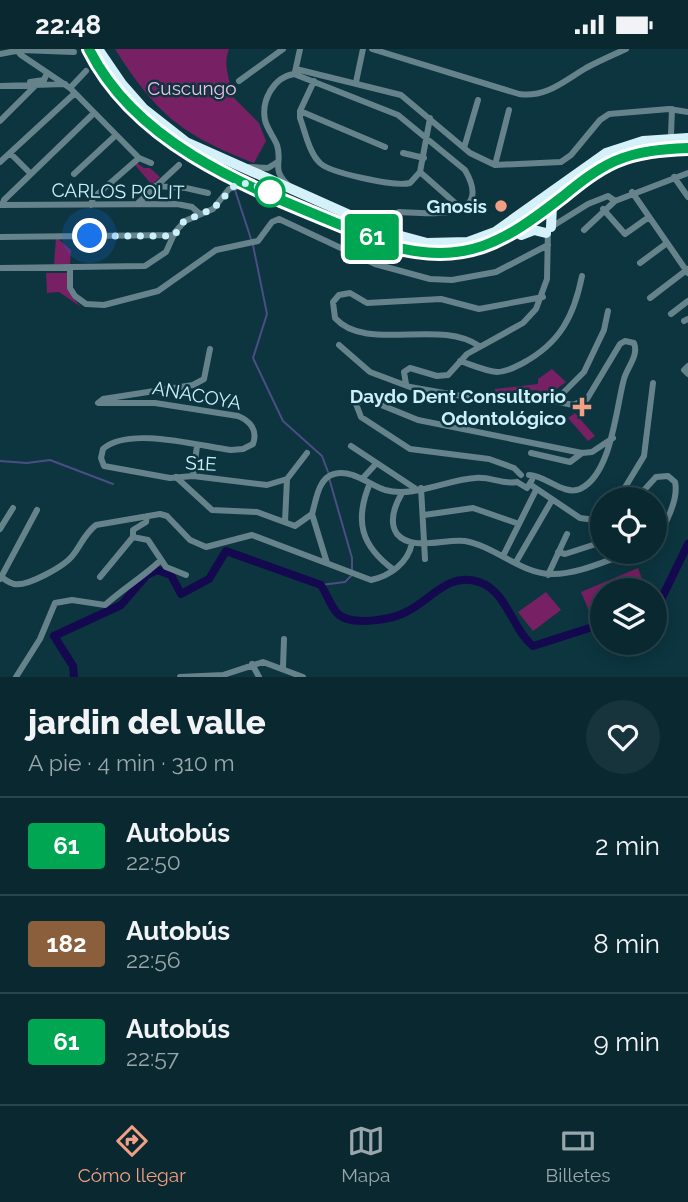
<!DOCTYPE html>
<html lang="es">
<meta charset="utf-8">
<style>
:root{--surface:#092830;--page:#17343c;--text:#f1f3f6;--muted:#99a6ab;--line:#29444c;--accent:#f39f84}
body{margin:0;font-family:Raleway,sans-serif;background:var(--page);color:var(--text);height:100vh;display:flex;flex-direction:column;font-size:26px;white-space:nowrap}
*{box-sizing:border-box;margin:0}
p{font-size:23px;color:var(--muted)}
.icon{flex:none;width:38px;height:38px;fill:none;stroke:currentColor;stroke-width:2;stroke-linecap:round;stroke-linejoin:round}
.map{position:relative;height:628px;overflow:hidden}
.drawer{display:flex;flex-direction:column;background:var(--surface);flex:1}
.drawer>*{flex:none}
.badge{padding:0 14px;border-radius:5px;font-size:24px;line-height:46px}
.tools{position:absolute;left:590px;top:438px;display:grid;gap:14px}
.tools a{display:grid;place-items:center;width:77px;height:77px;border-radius:50%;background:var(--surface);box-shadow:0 4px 18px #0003,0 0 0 2px var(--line);font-size:35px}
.you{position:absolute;width:35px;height:35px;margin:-18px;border:5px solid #fff;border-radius:50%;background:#1a73e8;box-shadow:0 0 0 10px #1a73e833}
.map>.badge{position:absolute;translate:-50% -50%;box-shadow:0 0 0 4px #fff}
.round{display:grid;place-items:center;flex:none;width:74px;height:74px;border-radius:37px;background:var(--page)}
.headline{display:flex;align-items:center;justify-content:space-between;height:119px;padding:0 28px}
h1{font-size:33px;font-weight:800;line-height:52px}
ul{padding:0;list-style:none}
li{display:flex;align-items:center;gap:21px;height:98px;padding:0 28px;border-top:2px solid var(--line)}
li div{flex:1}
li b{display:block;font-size:26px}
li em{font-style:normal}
li .badge{min-width:77px;font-weight:700;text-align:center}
.status{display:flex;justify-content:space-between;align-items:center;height:49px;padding:0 35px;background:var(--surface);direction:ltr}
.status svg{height:19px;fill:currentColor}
.tab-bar{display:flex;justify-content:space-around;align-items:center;height:98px;border-top:2px solid var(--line);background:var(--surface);font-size:19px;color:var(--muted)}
.tab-bar a{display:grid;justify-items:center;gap:4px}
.tab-bar .current{color:var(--accent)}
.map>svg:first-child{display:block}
.green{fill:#772063}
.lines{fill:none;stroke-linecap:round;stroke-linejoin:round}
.stream{stroke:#4b4e82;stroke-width:2}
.river{stroke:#14094f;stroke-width:8}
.minor{stroke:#66838c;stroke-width:6}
.highway{stroke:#d4f0f9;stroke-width:10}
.line-casing{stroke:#fff;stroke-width:16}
.line{stroke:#00a651;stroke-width:10}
.walk{stroke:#ccf0fa;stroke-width:7;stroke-dasharray:0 12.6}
.stop-dot{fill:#fff;stroke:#00a651;stroke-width:3.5}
.poi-dot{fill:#f39f84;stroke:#0c3540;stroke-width:2.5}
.labels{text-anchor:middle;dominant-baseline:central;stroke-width:5;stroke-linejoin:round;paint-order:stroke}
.park-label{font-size:19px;fill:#f1c0e1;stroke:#0c3540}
.street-label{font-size:19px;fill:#ccf0fa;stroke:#0c3540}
.poi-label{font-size:19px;font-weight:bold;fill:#ccf0fa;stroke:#0c3540;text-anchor:end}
</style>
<div class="status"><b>22:48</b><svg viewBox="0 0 49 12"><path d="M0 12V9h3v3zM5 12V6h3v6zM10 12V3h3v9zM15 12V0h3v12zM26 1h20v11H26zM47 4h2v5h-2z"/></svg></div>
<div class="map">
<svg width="688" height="628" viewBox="0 0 688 628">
<rect width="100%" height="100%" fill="#0c3540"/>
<path class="green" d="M115,0H229C222,18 231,28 231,46L259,74L266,92L254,114C182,86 156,65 115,0Z
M137,114L144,119H150L160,128L152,136L135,116Z
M56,188L71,201L70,215H54Z
M46,224H68L72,248L81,258L59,243L47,244Z
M552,320L566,333L555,341L542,343L536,341L495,345V340L538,335V330Z
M575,364L595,387L588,392L568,369Z
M638,519L646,541H602V566L592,569L581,543Z
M546,543L561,561L533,582L518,563Z"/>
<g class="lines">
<path class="stream" d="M235,141L251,190
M253,196L267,265L253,309L283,372L322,407L328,423
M0,412L27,414L50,411L113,435
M329,429L352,509V522
M321,536L345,533L351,527"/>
<path class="river" d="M654,565L688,495
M74,628L73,617L54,587L121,556L147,526L157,521L171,526L181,545L209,530L226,502L321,536C326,544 331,557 337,564C350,578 393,571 408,562C433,549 448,523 479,533C507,542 512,580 533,597L602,575"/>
<path class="minor" d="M16,0L21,6L70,39L139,109L151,114
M372,0L519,45C546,49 564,32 586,19C599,12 613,6 626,0
M0,5L21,1L74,3
M296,20L401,46L470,104L495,116L561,113L571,106L600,71L609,65L669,60L688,63
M295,23L300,0
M294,25L398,66L465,121C495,173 428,164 399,163
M239,32L283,0
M314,32L300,62V69C305,82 309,104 320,114C330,124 396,138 410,134L420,123L430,69
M30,33L44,31L47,24
M356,33L363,0
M0,37L65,35
M70,39L86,22
M300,62L385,98
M0,72L35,37
M671,85L672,60
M464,99L478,51
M10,104L31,125
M403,104L424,109
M0,113L75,44
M495,116L509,61
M249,118L268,119L276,114
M420,123L462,160
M74,125L116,86
M674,128L688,148
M155,137L186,139L208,144
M289,137C270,119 283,115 277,96C274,88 267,80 265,71C261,51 274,28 294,25
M632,143L688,224
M137,155L179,116
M0,156L177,155L192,158L200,165
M2,156L4,151L94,64
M91,156L93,149L139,109
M603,160L625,185L649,168
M584,181L615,152L688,124
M0,188L174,186
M640,214L667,194
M70,218V239L75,247L86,255L104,256L158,242L216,201L258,192L272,173L279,170L375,215L430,230L452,231L496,223L548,196
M0,219L145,217L166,203L175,183L185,172L213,160L229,140L245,135
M650,249L688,220
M671,265L688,252
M684,272L688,270
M339,296L370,323L410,338L490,352L535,348L573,356L587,350L620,295L625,292L634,294C639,307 627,318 624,330C616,358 612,425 580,440C564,447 545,426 529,426
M479,297C440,269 366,304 335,269L333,253L339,246L350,244L367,254L441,250L479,260L543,248
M210,300L204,330L193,336L103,350L98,354H155L238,367C250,372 258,381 253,395L243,400L231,401C199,397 128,377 103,400L101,409L104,417L170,429L193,427L267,436L287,430L307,404
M460,312C472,316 485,322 497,323C507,323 515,318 523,314C560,294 574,267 582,227
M688,317L684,321L688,325
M406,335L404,323L410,319L437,327L448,326L467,305L523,274L536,260L547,230L548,180L588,155L608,147L615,152
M555,352L584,323L604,281L608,262
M351,397L416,440
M531,404L570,413L582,404
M521,426L514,419L489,410L410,400L361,368L356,355L364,349L418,371L582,404L592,403L613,389
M193,427L197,397
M176,428L212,461L257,463L295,477L312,465C316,452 318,429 334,425C353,420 369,436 385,441C413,449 446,431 475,429C490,427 502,436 517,433
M362,430L374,417
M517,433L527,439L532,431
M370,434C354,472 361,497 394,521
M531,436L580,469L602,472
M421,439L425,510
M402,444C395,456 388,472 397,485C412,503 446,489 465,492C494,497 522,525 551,525C578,526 609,510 635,502
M618,450L644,407L653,334
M636,450L656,428L668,427L675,433C679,450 665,478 654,491
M312,465L327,514
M424,466L473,459L519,475
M147,467L146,473L133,481V488L148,491L166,518L186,526
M285,473L287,430
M0,480L13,459
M558,503L565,505L596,495
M503,507L536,441
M516,513L552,451
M548,526L567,485
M0,527C4,530 9,534 14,535C27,538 65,517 73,506C81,496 85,484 96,476L160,465L167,467L190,491L206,498L252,486L371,531C390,527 408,514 412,494
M100,528L133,488
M0,530L37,461
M252,615L259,628
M283,618L284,590
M16,628L40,590L55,554L72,551L105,556C124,539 143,528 161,511
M180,628L223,626L263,613L303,628"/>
<path class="highway" d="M89,0C104,29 126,59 151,79C211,128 319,165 391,197C466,216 504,194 562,148C578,135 595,121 615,112C638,102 663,100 688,99
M98,0L122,35L144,60L186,93L390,184L427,194L468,193L495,183L606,104L643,92L688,89
M551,178L552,157
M521,186L534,181L546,184"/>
</g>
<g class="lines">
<defs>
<path id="line" d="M89,0C144,111 285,150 391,197C466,217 504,193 562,148C578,135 595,121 615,112C638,102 663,100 688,99"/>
</defs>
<use href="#line" class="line-casing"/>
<use href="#line" class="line"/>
<path class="walk" d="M90,187H174L184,172L213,160L235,136L249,134L270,143"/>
</g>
<circle class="stop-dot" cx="270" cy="143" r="14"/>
<g class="poi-dot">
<circle cx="501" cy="157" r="7"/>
<path d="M578.5 347.5h7v7h7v7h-7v7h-7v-7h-7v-7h7z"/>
</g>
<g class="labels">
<g class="park-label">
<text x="192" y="39">Cuscungo</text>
</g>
<g class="street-label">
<text transform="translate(118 142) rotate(1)">CARLOS POLIT</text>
<text transform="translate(197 346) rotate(10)">ANACOYA</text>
<text transform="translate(201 414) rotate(3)">S1E</text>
</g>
<g class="poi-label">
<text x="487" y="157">Gnosis</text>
<text x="566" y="347">Daydo Dent Consultorio<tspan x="566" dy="22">Odontológico</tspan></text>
</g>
</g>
</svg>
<div class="tools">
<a><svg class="icon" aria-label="locate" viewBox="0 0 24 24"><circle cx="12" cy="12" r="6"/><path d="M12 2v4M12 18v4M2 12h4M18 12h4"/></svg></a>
<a><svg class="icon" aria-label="layers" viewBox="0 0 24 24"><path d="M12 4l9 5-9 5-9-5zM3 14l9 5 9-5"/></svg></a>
</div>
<div class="you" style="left:90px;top:187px"></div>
<b class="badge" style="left:372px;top:188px;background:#00a651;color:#fff">61</b>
</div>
<section class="drawer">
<div class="headline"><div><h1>jardin del valle</h1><p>A pie · 4 min · 310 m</p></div><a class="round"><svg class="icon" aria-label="heart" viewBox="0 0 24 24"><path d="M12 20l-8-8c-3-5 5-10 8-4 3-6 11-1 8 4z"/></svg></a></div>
<ul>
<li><span class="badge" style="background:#00a651;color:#fff">61</span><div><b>Autobús</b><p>22:50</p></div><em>2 min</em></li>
<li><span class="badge" style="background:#8b5e3c;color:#fff">182</span><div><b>Autobús</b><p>22:56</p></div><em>8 min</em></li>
<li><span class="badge" style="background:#00a651;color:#fff">61</span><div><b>Autobús</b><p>22:57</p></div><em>9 min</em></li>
</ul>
</section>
<nav class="tab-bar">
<a class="current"><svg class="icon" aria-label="directions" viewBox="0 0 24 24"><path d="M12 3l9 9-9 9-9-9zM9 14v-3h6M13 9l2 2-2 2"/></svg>Cómo llegar</a>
<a><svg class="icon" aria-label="map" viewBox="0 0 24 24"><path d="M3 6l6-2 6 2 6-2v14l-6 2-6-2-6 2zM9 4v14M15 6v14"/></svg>Mapa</a>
<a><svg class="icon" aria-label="tickets" viewBox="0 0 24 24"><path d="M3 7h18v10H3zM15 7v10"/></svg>Billetes</a>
</nav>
